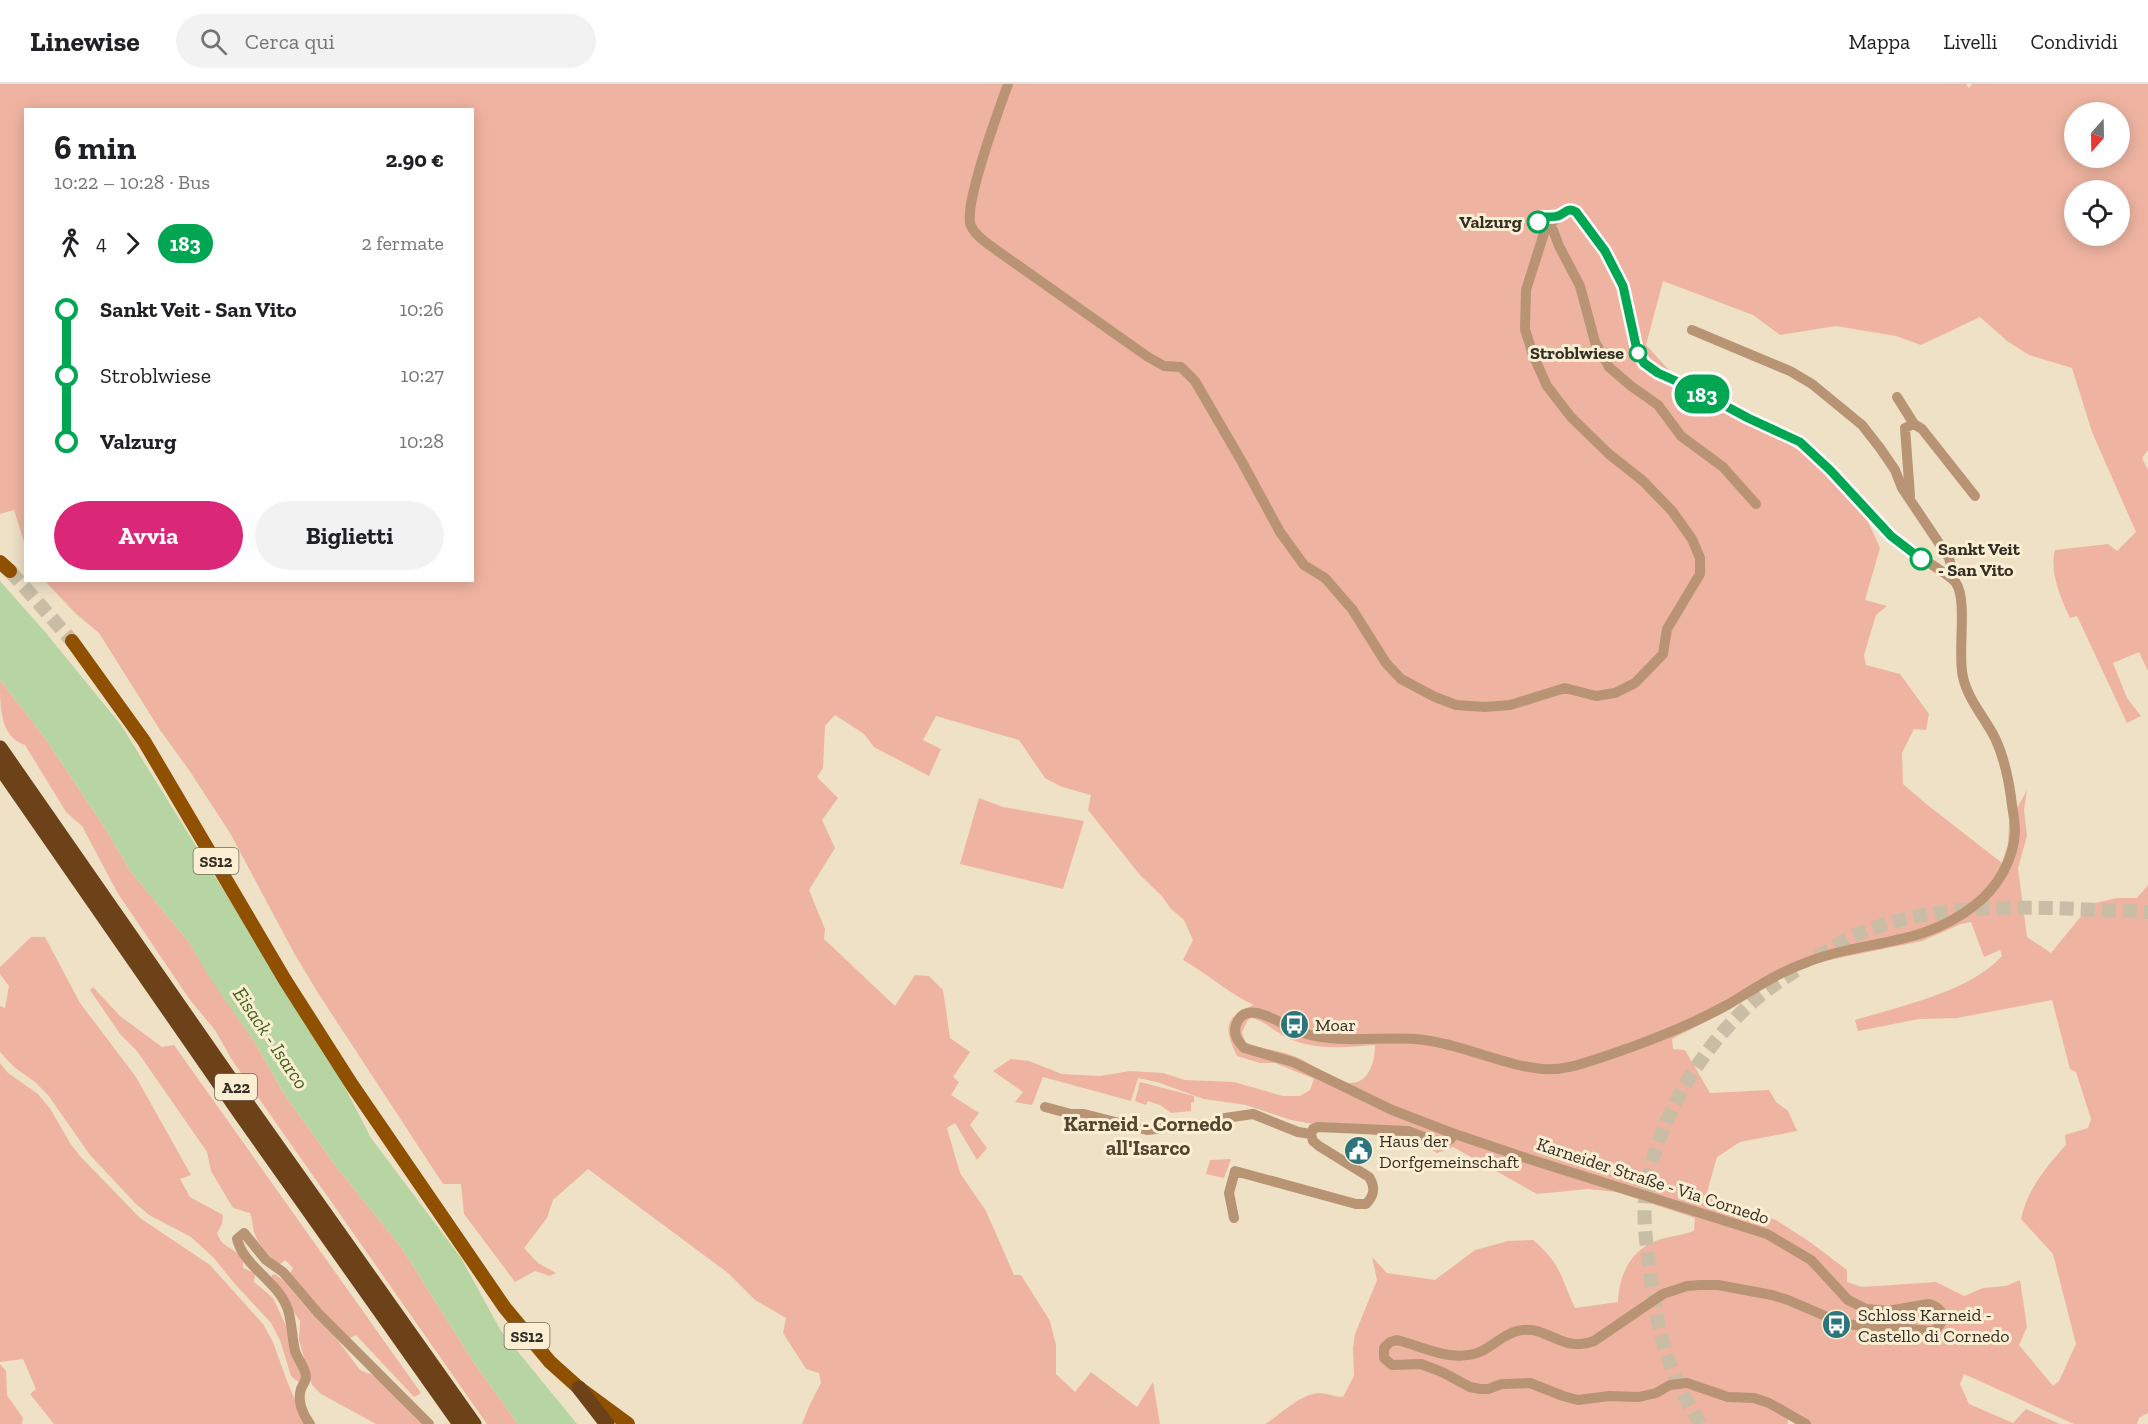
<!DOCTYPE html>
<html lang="it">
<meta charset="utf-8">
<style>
:root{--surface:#fff;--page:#f2f2f2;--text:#202124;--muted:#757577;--line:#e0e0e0;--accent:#db2777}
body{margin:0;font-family:"Zilla Slab",serif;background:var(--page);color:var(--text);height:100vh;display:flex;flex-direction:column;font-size:22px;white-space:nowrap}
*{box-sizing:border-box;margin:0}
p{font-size:20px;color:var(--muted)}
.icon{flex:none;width:33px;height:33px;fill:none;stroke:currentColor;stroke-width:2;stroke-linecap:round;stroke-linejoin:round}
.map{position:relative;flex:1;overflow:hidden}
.sheet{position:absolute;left:24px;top:24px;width:450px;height:474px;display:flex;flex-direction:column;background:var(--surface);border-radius:0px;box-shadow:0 3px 15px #0003}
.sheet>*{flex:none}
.badge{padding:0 12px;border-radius:20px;font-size:21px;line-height:39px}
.needle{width:39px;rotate:200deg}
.fabs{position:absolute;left:2064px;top:18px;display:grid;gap:12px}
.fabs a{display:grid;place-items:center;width:66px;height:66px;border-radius:50%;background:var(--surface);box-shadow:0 3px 15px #0003;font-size:30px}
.map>.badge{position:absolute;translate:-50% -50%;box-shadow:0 0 0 3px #fff}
.legs{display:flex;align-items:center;gap:9px;height:66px;padding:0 30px;font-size:20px}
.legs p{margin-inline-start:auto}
.headline{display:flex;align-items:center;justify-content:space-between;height:102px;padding:0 30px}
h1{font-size:33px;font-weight:700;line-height:45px}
.action{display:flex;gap:12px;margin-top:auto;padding:12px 30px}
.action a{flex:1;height:69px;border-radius:36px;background:var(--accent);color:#fff;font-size:24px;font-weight:700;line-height:69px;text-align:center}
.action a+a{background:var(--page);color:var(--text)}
ul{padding:0 30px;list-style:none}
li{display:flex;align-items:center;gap:21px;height:66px;font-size:22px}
li i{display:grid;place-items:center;width:9px;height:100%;margin:0 8px;background:currentColor}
li i::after{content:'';width:15px;height:15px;margin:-8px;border:4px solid;border-radius:50%;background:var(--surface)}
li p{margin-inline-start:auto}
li:first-child i{background:linear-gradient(#0000 50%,currentColor 0)}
li:last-child i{background:linear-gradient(currentColor 50%,#0000 0)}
header{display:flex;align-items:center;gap:36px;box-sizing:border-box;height:84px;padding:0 30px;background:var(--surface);border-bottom:2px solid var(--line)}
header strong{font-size:28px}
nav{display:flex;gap:33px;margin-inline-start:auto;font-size:21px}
.search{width:420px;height:54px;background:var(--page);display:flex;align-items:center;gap:15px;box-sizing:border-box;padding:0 21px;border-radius:33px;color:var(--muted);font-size:22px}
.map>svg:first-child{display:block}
.green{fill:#efb4a1;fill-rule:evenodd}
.water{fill:#b7d5a3}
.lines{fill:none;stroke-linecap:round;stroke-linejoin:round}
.major-tunnel{stroke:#c9bda6;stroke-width:14;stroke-dasharray:14 7;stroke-linecap:butt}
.minor{stroke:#b89475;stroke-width:10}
.major{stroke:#8f5000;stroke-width:14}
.highway{stroke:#6d4218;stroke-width:15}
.line-1-casing{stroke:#fff;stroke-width:14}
.line-1{stroke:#00a651;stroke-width:9}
.stop-1-dot{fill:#fff;stroke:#00a651;stroke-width:3}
.labels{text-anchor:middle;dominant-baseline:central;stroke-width:6;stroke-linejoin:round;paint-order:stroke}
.shield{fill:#fbeed3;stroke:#706859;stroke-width:1.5}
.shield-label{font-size:16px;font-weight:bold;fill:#342f25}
.stop-label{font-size:18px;font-weight:bold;fill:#342f25;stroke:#fbeed3;text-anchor:end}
.poi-label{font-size:18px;fill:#342f25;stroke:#fbeed3;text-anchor:start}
.street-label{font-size:18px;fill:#342f25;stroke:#fbeed3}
.water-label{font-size:20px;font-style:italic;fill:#3d601c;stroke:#fbeed3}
.quarter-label{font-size:21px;font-weight:bold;fill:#51462f;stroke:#fbeed3}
</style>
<header>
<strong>Linewise</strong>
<div class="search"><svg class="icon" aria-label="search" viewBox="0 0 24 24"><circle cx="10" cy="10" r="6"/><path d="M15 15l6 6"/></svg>Cerca qui</div>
<nav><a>Mappa</a><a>Livelli</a><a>Condividi</a></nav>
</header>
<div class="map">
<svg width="2148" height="1340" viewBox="0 0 2148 1340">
<rect width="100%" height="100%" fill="#eee1c6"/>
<path class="green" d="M0,0H1966L1969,4L1972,0H2148V366L2142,374L2148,386V587L2139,568L2113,579L2127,614L2141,632L2127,639L2077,532L2070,534C2061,515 2049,487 2055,466L2108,460L2117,467L2136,448L2092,348L2072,284L2029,271L2007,257L1980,233L1921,261L1896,252L1836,242L1780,251L1753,231L1663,197L1646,261L1680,298L1742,331L1830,386L1865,431L1880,464L1865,516L1887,522L1876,531L1864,571L1866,581L1900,590L1929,630L1926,646L1914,645L1902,669L1903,700L1925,719L2002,779L2008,760L2009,739L2027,706L2024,726L2027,752L2018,784L2027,853L2051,869L2091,820L2117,814H2137L2148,801V1329L2139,1334L2137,1340H2074L1964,1290L1960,1300L1969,1320L2013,1339L2026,1325L2060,1340H1796L1788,1335V1340H1265C1282,1330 1298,1311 1319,1309C1327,1309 1335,1313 1343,1313L1354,1292L1353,1264L1355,1250L1377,1196L1372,1173L1387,1189L1435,1196L1475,1166L1508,1157L1533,1156C1562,1181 1560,1192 1575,1224L1618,1218C1619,1190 1631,1164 1661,1155C1672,1152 1683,1151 1694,1147L1695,1134L1616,1108L1588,1105L1537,1110L1453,1063L1437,1069L1419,1058L1407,1054L1380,1052L1291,1036L1246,1021L1204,1015L1157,998L1138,994L1131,1017L1043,993L1032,1021L1015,1018L1023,1008L993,987L1011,975L1029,977L1062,990L1100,992L1130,987L1163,989L1185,996L1234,998L1283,1012H1300L1310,1006L1314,995L1275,979H1260L1237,972C1224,945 1223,933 1254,921C1228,909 1208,890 1183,876L1193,856L1184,836L1171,825L1161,811L1140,791L1088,726L1091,711L1062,703L1045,694L1019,656L936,632L923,656L941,665L929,692L874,663L864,650L835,631L825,642L823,684L817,693L838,714L822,736L835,764L809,806L825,845L824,855L895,922L915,891L929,892L943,906L950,954L970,968L953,993L959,998L951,1011L979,1029L970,1041L987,1064L977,1076L955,1039L947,1044L960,1089L986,1127L1014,1191H1021L1050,1237L1056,1261V1290L1075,1308L1091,1288L1137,1323L1153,1298L1160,1340H802L810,1320L821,1299L819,1289L806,1285L783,1249L786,1234L755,1216L728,1189L588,1085L553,1116L547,1134L524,1164L538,1179L556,1189L550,1192L535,1187L515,1198L464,1130L461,1100H443L318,909L294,869L230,749L189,686L160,646L99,549L75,529L45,497L472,496V26H26L25,461L14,426L0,430ZM2074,28H2120V74H2074ZM2074,106H2120V152H2074ZM1971,838L1984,873L2000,866L2002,872C1969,908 1901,922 1855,936L1858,947L1919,935L1957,934L2052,916L2070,985L2076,988L2091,1035L2088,1044L2065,1051L2066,1061C2046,1083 2027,1106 2021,1135L2053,1170L2076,1260L2059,1297L2053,1302L2019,1261L2027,1243L2020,1196L2006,1202L1983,1204L1964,1212L1936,1198L1862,1203L1847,1198V1186L1810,1158L1776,1136L1706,1112L1717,1073L1740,1058L1797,1047L1788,1027L1776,1018L1769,1006L1710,1009L1685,966L1673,965L1672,955L1715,933L1773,898L1810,880L1922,857L1961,840ZM1251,934C1266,937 1274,948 1288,954C1315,967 1346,963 1375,961C1375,976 1370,1000 1349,999C1340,999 1307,977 1294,972C1278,966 1260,965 1245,958L1242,948L1247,937Z
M0,596L45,654L105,744L131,788L188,857L257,962L284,1010L338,1085L401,1163L474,1279L518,1340H487L232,976L215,946L190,916L117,808L82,742L66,728L25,661C0,653 0,624 0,596Z
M979,714L1003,723L1084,737L1063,805L960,780Z
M31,853H45L80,919L136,993L191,1091L180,1095L190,1113L223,1131L222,1140L217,1149C223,1165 232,1162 243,1174V1184L255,1189L254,1198L273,1214L288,1246L303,1292L300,1298L295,1296L291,1292L280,1256L271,1239L234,1199L214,1174L191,1153L149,1131L136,1120L90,1071L48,1011L35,998L14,983L0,968V922L5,924L9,902L0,890V883Z
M93,903L120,932L162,963L174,961L421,1309L414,1313L356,1251L350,1254L330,1237L290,1190L293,1184L285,1176L279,1181C270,1172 258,1161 254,1148C252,1141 253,1136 250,1129L233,1124L211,1087L207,1068L137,967L120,950L90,906Z
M0,979L8,989L38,1010L51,1026L70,1059L80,1072L140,1134L210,1181L263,1240L273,1258L287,1297L305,1340H54L30,1310L36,1305L23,1275L0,1278Z
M1140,998L1194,1012V1018L1191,1019V1027L1171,1029L1160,1021L1148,1017L1146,1021L1135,1017Z
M1231,1075L1224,1094L1206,1090L1210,1076Z
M274,1190L282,1195L310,1228L336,1254L360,1286L375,1292L422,1340H376L321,1310L312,1301L299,1256L300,1237L272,1197V1191Z
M0,1280L6,1287L7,1311L23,1334L22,1340H0Z"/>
<path class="water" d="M0,497L46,549L121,641L341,996L371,1054L461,1174L501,1247L577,1340H518L474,1279L401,1163L338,1085L284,1010L257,962L211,896L188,857L131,788L105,744L45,654L0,596Z"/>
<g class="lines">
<path class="major-tunnel" d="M10,487L72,557
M1817,873C1829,866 1841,858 1853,852C1945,812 2050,825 2148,828
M1701,1340C1670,1294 1658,1250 1651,1195C1648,1170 1643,1144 1645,1118C1651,1044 1700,963 1756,915C1770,903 1786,893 1801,883"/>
<path class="minor" d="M1008,0C998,28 966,114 970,139C973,151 990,161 999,168L1148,273L1164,282L1181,283L1195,297L1242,378L1280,448L1304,481L1325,494L1352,525L1386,579L1401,595L1435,613L1456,621L1485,623L1510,621L1565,604L1596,612L1615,609L1635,599L1663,570L1667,545L1700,490V474L1692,455L1672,427L1643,397L1609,370L1571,333L1547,302L1533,271L1525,245L1526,206L1545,146L1558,132L1568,126C1579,130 1584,139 1592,149C1604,165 1615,182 1623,201C1632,224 1629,267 1648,282C1659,292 1674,295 1686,301C1707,311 1727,324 1748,334C1765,343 1786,349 1802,360C1839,386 1864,430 1899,459C1911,469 1950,490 1956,499C1968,517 1957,570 1963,593C1968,616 1985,634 1995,654C2004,673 2008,692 2011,713C2012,724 2015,736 2015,747C2014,776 1997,804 1975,821C1921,864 1864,855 1805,879C1777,889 1754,905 1729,920C1691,941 1650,957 1609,971C1587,978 1565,987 1542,985C1502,981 1464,961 1424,956C1385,951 1342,961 1303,949C1286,944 1246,911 1236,941C1233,951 1238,957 1244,964L1293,978L1392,1026L1452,1049L1529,1075L1767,1150L1811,1176L1848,1216L1866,1225L1888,1227L1928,1220C1944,1223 1948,1238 1933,1247L1854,1241L1837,1237L1788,1216L1772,1211L1718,1201H1700L1687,1202L1663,1210L1594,1257C1564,1269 1548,1243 1523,1246C1508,1247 1495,1260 1482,1267C1453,1280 1425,1263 1397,1256L1390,1258L1384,1264V1274L1392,1281L1421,1280L1442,1288L1470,1303L1480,1305H1488L1502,1300L1530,1299L1563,1312L1578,1316L1609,1312L1639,1313L1656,1309L1670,1301L1687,1299L1728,1313L1754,1314L1769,1319L1806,1340
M1549,141L1553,146L1559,162L1580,202L1595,258L1609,283L1631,302L1658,321L1681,352L1723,383L1756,420
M1692,246L1790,287L1812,300L1862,341L1880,364L1895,386L1902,404L1949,474L1955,497
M1897,313L1914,340
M1910,412L1905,344L1914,340L1922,345L1975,412
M1045,1023L1071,1030H1084L1147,1046L1178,1042L1214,1040L1225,1034L1253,1030L1298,1048L1311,1050
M1311,1050L1313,1045L1318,1043L1408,1047L1439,1059L1451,1055L1452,1049
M1234,1134L1229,1109L1235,1087L1356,1120H1366C1374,1112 1376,1104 1369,1093L1319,1062L1313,1057L1311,1050
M310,1340C303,1331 297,1317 301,1305C303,1299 308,1296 305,1288C303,1281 298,1275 295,1267C292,1254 292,1239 288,1226C279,1198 244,1183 237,1155L244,1149L266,1176L283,1188L318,1229L429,1340"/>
<path class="major" d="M0,478L10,487
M72,557L144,657L285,896L352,1001L505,1224L550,1278L579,1304L628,1340"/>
<path class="highway" d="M0,664L251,1025L474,1340
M0,683L242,1032L460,1340
M579,1304L607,1340"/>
</g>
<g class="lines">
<defs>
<path id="line-1" d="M1538,138L1543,133C1547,133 1554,133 1558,132C1566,129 1567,123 1576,128L1605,167L1623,202L1637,266L1644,279L1658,289L1696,306L1748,334L1800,358L1830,386L1891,452L1921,475"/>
</defs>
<use href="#line-1" class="line-1-casing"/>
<use href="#line-1" class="line-1"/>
</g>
<defs>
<symbol id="bus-disc" viewBox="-11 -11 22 22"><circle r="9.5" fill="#2c757c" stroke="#fbeed3"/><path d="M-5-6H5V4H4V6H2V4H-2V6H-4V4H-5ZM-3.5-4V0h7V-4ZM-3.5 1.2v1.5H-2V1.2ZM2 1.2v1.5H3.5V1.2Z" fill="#fff"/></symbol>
<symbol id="civic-disc" viewBox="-11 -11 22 22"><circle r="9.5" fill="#2c757c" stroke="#fbeed3"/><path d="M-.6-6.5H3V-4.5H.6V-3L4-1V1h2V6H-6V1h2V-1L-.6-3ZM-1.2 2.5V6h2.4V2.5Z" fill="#fff"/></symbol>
</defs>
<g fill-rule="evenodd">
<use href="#bus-disc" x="1278" y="924" width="33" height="33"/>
<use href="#civic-disc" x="1342" y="1050" width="33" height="33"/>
<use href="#bus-disc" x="1820" y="1224" width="33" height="33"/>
</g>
<g class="stop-1-dot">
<circle cx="1538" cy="138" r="10"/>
<circle cx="1638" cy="269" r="8"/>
<circle cx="1921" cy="475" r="10"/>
</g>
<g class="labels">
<g class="shield">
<rect x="193.5" y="764" width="45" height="26" rx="4.5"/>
<rect x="215" y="990" width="42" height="26" rx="4.5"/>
<rect x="504.5" y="1239" width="45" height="26" rx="4.5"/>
</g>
<g class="shield-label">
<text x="216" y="777">SS12</text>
<text x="236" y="1003">A22</text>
<text x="527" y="1252">SS12</text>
</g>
<g class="stop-label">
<text x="1522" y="138">Valzurg</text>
<text x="1624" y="269">Stroblwiese</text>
<text x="1938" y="465" text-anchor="start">Sankt Veit<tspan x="1938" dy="21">- San Vito</tspan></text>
</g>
<g class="poi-label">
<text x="1315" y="941">Moar</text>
<text x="1379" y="1057">Haus der<tspan x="1379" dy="21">Dorfgemeinschaft</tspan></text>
<text x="1858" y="1231">Schloss Karneid -<tspan x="1858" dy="21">Castello di Cornedo</tspan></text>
</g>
<g class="street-label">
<text transform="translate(1653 1097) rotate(18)">Karneider Straße - Via Cornedo</text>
</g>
<g class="water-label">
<text transform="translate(271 954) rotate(56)">Eisack - Isarco</text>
</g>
<g class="quarter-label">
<text x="1148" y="1039">Karneid - Cornedo<tspan x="1148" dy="24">all'Isarco</tspan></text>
</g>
</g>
</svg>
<div class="fabs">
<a><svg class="needle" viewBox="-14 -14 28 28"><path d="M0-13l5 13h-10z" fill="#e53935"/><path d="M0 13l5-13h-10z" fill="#757577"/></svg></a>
<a><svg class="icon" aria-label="locate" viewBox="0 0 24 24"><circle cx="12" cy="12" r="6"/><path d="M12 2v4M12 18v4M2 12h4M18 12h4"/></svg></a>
</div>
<b class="badge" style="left:1702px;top:310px;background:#00a651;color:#fff">183</b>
<section class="sheet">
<div class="headline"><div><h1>6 min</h1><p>10:22 – 10:28 · Bus</p></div><b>2.90 €</b></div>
<div class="legs"><svg class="icon" aria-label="walk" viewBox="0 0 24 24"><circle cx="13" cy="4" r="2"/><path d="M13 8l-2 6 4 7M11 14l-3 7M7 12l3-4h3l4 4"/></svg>4<svg class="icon" aria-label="forward" viewBox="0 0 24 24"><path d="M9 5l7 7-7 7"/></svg><b class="badge" style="background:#00a651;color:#fff">183</b><p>2 fermate</p></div>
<ul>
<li><i style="color:#00a651"></i><b>Sankt Veit - San Vito</b><p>10:26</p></li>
<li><i style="color:#00a651"></i><span>Stroblwiese</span><p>10:27</p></li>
<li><i style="color:#00a651"></i><b>Valzurg</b><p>10:28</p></li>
</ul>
<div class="action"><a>Avvia</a><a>Biglietti</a></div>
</section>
</div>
